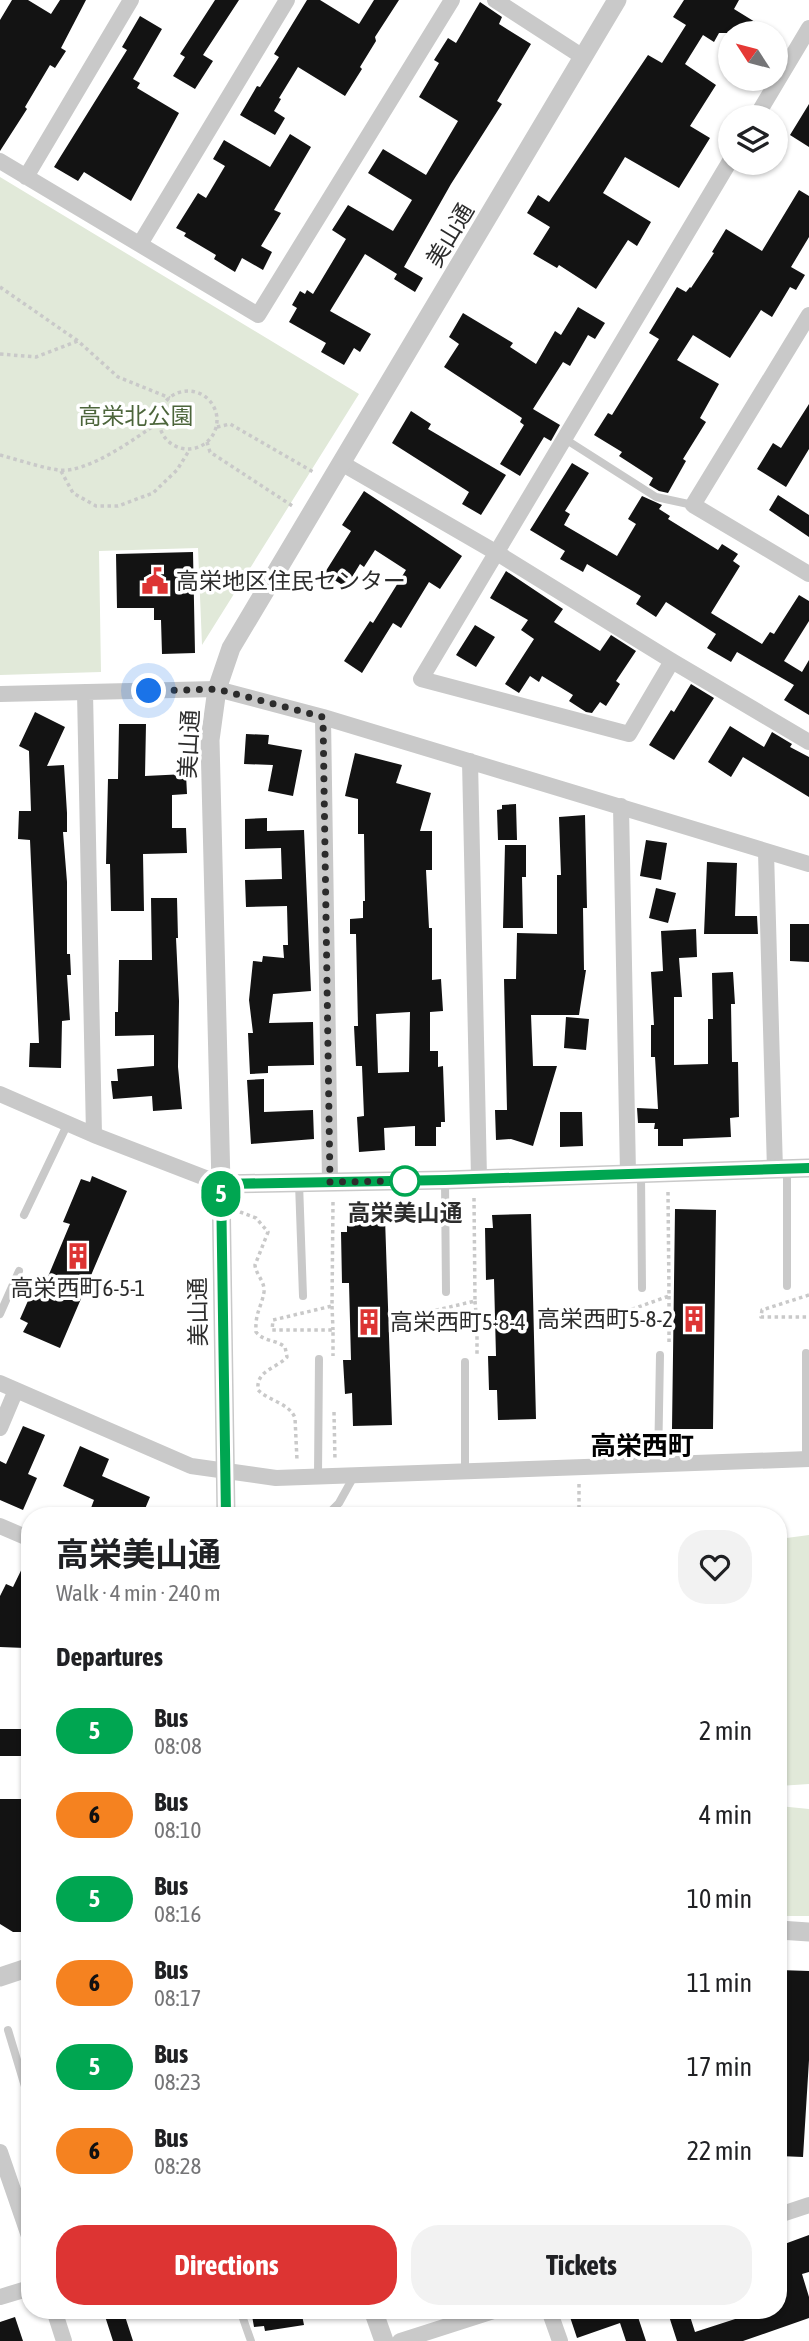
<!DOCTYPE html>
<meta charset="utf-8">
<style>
:root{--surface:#fff;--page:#f2f2f2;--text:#202124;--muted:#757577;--accent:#dd3433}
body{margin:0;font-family:"Asap Condensed","Noto Sans JP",sans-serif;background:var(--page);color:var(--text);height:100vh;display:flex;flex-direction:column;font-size:26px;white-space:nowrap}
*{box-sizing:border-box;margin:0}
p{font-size:23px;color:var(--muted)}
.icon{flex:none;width:38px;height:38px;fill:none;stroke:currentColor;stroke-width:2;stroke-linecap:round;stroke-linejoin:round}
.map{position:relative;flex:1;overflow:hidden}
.panel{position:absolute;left:21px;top:1507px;width:766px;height:812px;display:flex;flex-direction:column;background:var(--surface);border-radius:28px;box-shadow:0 2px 5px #0004}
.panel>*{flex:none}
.badge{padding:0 14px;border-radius:23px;font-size:24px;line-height:46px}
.needle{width:46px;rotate:306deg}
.buttons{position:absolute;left:718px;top:21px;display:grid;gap:14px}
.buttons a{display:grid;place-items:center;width:70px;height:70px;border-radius:50%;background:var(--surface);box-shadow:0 2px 5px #0004;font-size:35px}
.you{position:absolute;width:35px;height:35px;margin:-18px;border:5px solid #fff;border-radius:50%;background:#1a73e8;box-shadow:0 0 0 10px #1a73e833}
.map>.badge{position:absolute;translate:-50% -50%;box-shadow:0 0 0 4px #fff}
h2{padding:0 35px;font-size:26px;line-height:63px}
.round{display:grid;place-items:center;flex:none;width:74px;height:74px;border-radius:28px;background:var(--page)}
.overview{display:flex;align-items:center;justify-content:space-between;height:119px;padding:0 35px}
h1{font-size:33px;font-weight:700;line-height:52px}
.primary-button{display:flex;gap:14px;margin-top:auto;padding:14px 35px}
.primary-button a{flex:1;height:80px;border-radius:28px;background:var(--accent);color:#fff;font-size:28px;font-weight:700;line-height:80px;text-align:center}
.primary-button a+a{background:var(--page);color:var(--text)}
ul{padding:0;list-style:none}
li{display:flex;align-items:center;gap:21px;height:84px;padding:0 35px}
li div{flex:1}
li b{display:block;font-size:26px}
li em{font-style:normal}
li .badge{min-width:77px;font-weight:700;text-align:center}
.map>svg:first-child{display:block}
.green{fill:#e1e9d9}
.building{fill:#131313;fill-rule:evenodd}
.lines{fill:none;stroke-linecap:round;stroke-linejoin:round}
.path{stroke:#c9c9c9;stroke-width:3.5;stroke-dasharray:3.5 3.5;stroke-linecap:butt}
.service{stroke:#c9c9c9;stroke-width:8}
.minor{stroke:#c9c9c9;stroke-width:16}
.tertiary{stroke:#c9c9c9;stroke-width:19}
.line-casing{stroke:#fff;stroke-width:16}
.line{stroke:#00a651;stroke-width:10}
.walk{stroke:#2c2c2c;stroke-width:7;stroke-dasharray:0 12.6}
.stop-dot{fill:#fff;stroke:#00a651;stroke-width:3.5}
.labels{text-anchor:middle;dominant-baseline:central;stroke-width:7;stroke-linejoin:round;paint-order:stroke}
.street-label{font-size:23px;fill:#2c2c2c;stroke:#fff}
.park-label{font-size:23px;fill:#4c653b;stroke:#fff}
.poi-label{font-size:23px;fill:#2c2c2c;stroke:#fff;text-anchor:start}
.stop-label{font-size:23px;font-weight:bold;fill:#2c2c2c;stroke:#fff}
.quarter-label{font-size:26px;font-weight:bold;fill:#000;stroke:#fff}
</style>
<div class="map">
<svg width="809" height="2341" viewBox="0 0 809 2341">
<rect width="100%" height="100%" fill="#fff"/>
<path class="green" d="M0,177L359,394L202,645L198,548L99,551L101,672L0,675Z
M809,1535V1784L779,1786V1539Z
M779,1806L809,1809V1916H779Z"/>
<path class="building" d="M12,0H28L51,14L60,0H86L61,48L66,51L55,68L50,65L25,107L27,109L0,151V20Z
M215,0H239L203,55L213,61L195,89L173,76L185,57L180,54Z
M307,0H320L359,24L374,0H399L375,37L376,41L360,67L362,69L345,96L298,67L279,98L281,99L274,111L285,118L275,135L240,115L257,86L260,87L279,57L274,54Z
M684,0H739L734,9L773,33H719L714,42L703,35L685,64L716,85L690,126L710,138L679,188L625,157L603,193L651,222L637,246L628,240L596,289L559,265L557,268L533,254L550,227L527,213L538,195L549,202L648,55L662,63L686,25L673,17Z
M480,2L502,17L499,24L531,44L497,101L502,104L451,184L404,267L423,278L415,292L394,279L397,274L365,254L330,311L371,334L360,352L354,348L344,365L321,352L326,343L289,322L297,308L292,305L300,291L305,294L307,290L313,294L346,239L332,230L348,205L393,231L412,200L368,173L383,149L426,175L458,121L419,97L439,63L434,60L448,38L456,43Z
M140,16L162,29L133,79L140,83L137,88L179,113L131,201L84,172L78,181L54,167L127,50L122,47Z
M809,104V147L790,135Z
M290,134L311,147L274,210L281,213L261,246L272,252L263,270L242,258L235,272L214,259L216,255L184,236L186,233L176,228L198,193L206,198L225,166L213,159L224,140L270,167Z
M799,190L809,196V237L791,267L805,275L796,290L790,287L772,317L761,310L730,358L693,335L677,360L719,384L700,418L706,422L683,459L686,461L668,493L659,491L649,485L653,478L619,456L622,452L594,435L608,413L612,415L659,339L649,333L677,287L686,292L690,287L691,288L714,253L712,252L726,229L762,251Z
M578,307L605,323L595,339L588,335L570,366L563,362L533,409L560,425L551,441L544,437L520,476L500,464L524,425L520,422L522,418L444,367L459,344L449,337L463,313L513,343L510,347L536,364L555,331L561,335Z
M809,404V449L786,487L757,469L773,443L781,448Z
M411,411L431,424L428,429L506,475L481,515L462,504L469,492L392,443Z
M572,463L589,473L565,511L570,514L564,525L617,556L636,524L628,519L642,496L662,505L659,509L670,516L668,519L718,550L722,544L738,554L733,561L740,566L711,613L762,644L770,632L774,634L799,595L809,601V621L784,661L802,672L809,660V715L784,700L794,685L737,652L731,662L707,648L716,634L666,602L656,617L636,604L641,596L587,564L583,572L560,559L565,551L530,530Z
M364,491L462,556L440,589L429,582L401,628L393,623L362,673L344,661L370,621L373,623L406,570L375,550L364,567L360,564L346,587L324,574L351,531L342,525Z
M778,495L809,515V537L769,510Z
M193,552L195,653L162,654L161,620H154V608H117L116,554Z
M506,571L563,609L554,622L600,651L611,635L636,651L616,681L620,684L606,706L600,702L592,713L586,712L569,701L573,695L542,676L539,682L530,676L519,693L505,684L534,639L521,630L528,620L490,598Z
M475,625L495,637L476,667L456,655Z
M691,684L714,698L674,760L649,745L671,710L674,712Z
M35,712L65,727L47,766L64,765L67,813V832H63L67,882V954H70L71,975H67L70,1020L62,1021L61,1068L29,1067L30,1043H39L30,840L18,839L19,811H31L29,751L19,746Z
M119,724H146L145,776L186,774L187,794L172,795V828H186L187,853L143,854L144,911H111L110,864H106L108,779H118Z
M730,726L764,747L772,732L792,744L790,747L809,757V797L743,757L731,777L708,762Z
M246,734L269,735L268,744L302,750L293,796L268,791L273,765L244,764Z
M355,753L402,765L396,783L431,793L420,831H432V870H426L429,928H432V980L441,979L443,1011L430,1012V1051H438V1067L443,1066L445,1122H441V1127H436V1146H415V1126L384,1128L385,1150L359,1152L357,1117L364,1116L362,1066H356L354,1026H358L356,934H350V919L363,918V901H365L364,834H358V799L345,796ZM410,1012L409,1072L378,1073L376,1014Z
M516,804L517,840H498L497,810L502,809V805Z
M585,815L587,908H583L584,970H586L579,1015H531L533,1066H557L533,1146L511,1139L496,1140L495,1110H507L504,979H516L517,933L557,934V875H561L559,817Z
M267,818V831L304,830L311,991L273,994L269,1023L313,1022L314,1065L268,1066V1073L250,1074L248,1033H253L249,1000L253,961L262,962L263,956L284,958L283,945H288L287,906L246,907L245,880L282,879L281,848L245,849V819Z
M646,840L667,843L661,880L640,876Z
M505,845H526V877H522L523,928H503Z
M707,862L737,863L735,916H757L758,934H704Z
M656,888L676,893L668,923L649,918Z
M151,898H177L178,938H176L179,1001L178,1067L182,1109L153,1111L152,1096L113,1099L111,1081H118L117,1069L154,1066V1035L115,1036V1012H118L119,960H152Z
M790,924H809V962L790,961Z
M696,929L697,957L679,958L682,997H674V1065L708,1064V1019H713L712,973L733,972L735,1004H731L732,1062H738L739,1117L730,1118L731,1137L683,1139V1146H658V1129H654L655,1123H638L637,1108L658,1109L655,1057H651V1025H654L651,972L663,971L661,931Z
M566,1017L589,1019L586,1050L564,1048Z
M264,1079V1112L313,1110L314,1139L251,1144L247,1080Z
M560,1112H582L583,1146L560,1147Z
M92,1176L127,1191L60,1348L23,1332L28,1323L20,1319L34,1287L42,1291L70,1224L63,1222L81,1179L90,1182Z
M675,1209L716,1210L713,1429H672Z
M531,1214L536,1419L498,1420L497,1390H489L488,1356H496L494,1279L486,1280L485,1228H493L492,1215Z
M385,1218L392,1425L353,1426L352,1393L345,1394L343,1360H351L349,1283H342L341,1232H347V1219Z
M23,1426L45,1435L28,1474L37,1478L23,1510L0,1500V1461L6,1464Z
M80,1446L109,1459L102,1476L150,1497L142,1516H88L94,1500L63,1486Z
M30,1552V1600L27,1606L25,1648L0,1647V1596L6,1584L13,1587Z
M0,1729H30V1756H0Z
M0,1799H30V1910H25V1932H13L0,1924Z
M779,1970L809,1971V2060L803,2157L779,2156Z
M809,2235V2272L802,2274L809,2297V2318L743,2341H677L667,2310H688L695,2332L763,2310H779V2246Z
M103,2310H123L133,2341H113Z
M251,2310H301L304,2325L265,2331L264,2326L254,2327Z
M589,2310H649L650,2313L638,2317L646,2341H626L620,2323L577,2338L570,2317Z
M15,2317L23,2341H0V2322Z"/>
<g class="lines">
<path class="path" d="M0,287L78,341L118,377L170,398
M0,354L36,357L78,341
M159 420a29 29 0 1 1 58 0a29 29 0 1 1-58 0Z
M217,427L230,424L315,473
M207,442L210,452L294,507
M0,455C19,460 39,467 58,470C87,474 136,438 159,422
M61,471L73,493L96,506H118L153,493L177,470L190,449
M668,1192L669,1296L616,1315L615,1322H669V1344
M474,1198L475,1301L416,1315V1324L477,1325V1354
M333,1202L332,1306L273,1320L272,1330H333V1356
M240,1212L256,1218L268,1232L255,1265C256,1275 265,1281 264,1292C261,1309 255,1312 256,1332C264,1342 275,1339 285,1347L287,1357C276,1369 256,1370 258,1390C269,1401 289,1403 295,1418L297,1460
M809,1295L762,1310L761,1317H809
M669,1296V1322
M475,1301L477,1325
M332,1306L333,1330
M334,1412L335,1461
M579,1484V1516"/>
<path class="service" d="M565,439L656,497L693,505
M787,1169V1286
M641,1173L642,1288
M445,1180L446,1292
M299,1183L303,1296
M24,1215L68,1123
M0,1314L19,1271
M806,1459V1353
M658,1465L660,1355
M465,1470V1362
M318,1475L319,1359
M326,1516L339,1503L354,1476
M8,2030L30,2103
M240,2310L251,2341"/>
<path class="minor" d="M495,0L583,57
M756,117L809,28
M0,161L258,315L452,0
M26,177L131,0
M140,244L287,0
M809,315L693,505L809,574
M343,464L497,553L672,661L809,742
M672,661L629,734L421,679L730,161
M85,692L94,1135
M0,694L217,689L323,717L809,864
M323,717L330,1182
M470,761L479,1178
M621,806L628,1174
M766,852L775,1170
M0,1094L94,1135L221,1184
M0,1383L191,1466L276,1478L809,1459
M0,1428L16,1390
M0,1526L30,1539
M0,2152L30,2239
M779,2215L809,2205
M0,2297L30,2288
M54,2310L64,2341
M549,2310L560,2341
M400,2341L497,2310"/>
<path class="tertiary" d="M221,1184L445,1180L809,1168
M226,1516L221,1184L210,740L217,689L231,648L617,0
M779,1930L809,1932
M0,1977L30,1967
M373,2310L384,2341"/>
</g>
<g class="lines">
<defs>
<path id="line" d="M226,1516L221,1184L445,1180L809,1168"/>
</defs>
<use href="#line" class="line-casing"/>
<use href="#line" class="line"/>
<path class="walk" d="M149,691L217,689L323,717L330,1182L405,1181"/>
</g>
<defs>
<symbol id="civic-bare" viewBox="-9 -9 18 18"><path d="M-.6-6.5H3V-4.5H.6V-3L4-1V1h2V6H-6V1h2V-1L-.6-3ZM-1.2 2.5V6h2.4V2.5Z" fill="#dd3433" stroke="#fff" stroke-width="2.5" paint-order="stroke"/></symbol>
<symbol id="building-bare" viewBox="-9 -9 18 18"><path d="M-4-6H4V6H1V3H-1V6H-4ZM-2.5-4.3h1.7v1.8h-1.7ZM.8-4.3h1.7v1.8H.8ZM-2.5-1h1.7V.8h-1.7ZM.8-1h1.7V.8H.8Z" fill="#dd3433" stroke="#fff" stroke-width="2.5" paint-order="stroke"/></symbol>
</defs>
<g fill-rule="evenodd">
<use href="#civic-bare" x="136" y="562" width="38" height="38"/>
<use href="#building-bare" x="59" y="1237" width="38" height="38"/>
<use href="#building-bare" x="675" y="1300" width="38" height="38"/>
<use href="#building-bare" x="350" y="1303" width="38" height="38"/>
</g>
<circle class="stop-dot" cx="405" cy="1181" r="14"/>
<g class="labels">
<g class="street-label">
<text transform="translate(450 235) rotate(-59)">美山通</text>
<text transform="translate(189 744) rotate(-87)">美山通</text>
<text transform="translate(198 1312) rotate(-91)">美山通</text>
</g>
<g class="park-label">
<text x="136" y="416">高栄北公園</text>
</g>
<g class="poi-label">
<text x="176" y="581">高栄地区住民センター</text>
<text x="78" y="1288" text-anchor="middle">高栄西町6-5-1</text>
<text x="673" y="1319" text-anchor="end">高栄西町5-8-2</text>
<text x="390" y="1322">高栄西町5-8-4</text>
</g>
<g class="stop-label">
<text x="405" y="1213">高栄美山通</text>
</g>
<g class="quarter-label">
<text x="642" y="1446">高栄西町</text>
</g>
</g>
</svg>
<div class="buttons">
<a><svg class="needle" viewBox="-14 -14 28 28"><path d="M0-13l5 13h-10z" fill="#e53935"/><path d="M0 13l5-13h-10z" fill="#757577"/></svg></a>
<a><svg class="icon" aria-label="layers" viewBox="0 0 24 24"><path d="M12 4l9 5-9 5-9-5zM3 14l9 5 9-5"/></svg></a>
</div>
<div class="you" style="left:149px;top:691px"></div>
<b class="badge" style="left:221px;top:1194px;background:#00a651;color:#fff">5</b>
<section class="panel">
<div class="overview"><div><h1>高栄美山通</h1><p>Walk · 4 min · 240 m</p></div><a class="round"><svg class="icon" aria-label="heart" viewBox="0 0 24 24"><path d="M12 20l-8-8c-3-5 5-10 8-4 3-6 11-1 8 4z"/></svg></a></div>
<h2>Departures</h2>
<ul>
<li><span class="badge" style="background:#00a651;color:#fff">5</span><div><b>Bus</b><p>08:08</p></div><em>2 min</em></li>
<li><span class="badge" style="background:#f58220;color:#111">6</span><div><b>Bus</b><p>08:10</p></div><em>4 min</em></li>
<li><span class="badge" style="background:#00a651;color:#fff">5</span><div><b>Bus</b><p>08:16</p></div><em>10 min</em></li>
<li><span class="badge" style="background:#f58220;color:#111">6</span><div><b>Bus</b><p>08:17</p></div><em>11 min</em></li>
<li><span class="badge" style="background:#00a651;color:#fff">5</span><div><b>Bus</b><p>08:23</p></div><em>17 min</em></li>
<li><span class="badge" style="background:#f58220;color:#111">6</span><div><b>Bus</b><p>08:28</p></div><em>22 min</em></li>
</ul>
<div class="primary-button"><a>Directions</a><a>Tickets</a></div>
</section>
</div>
